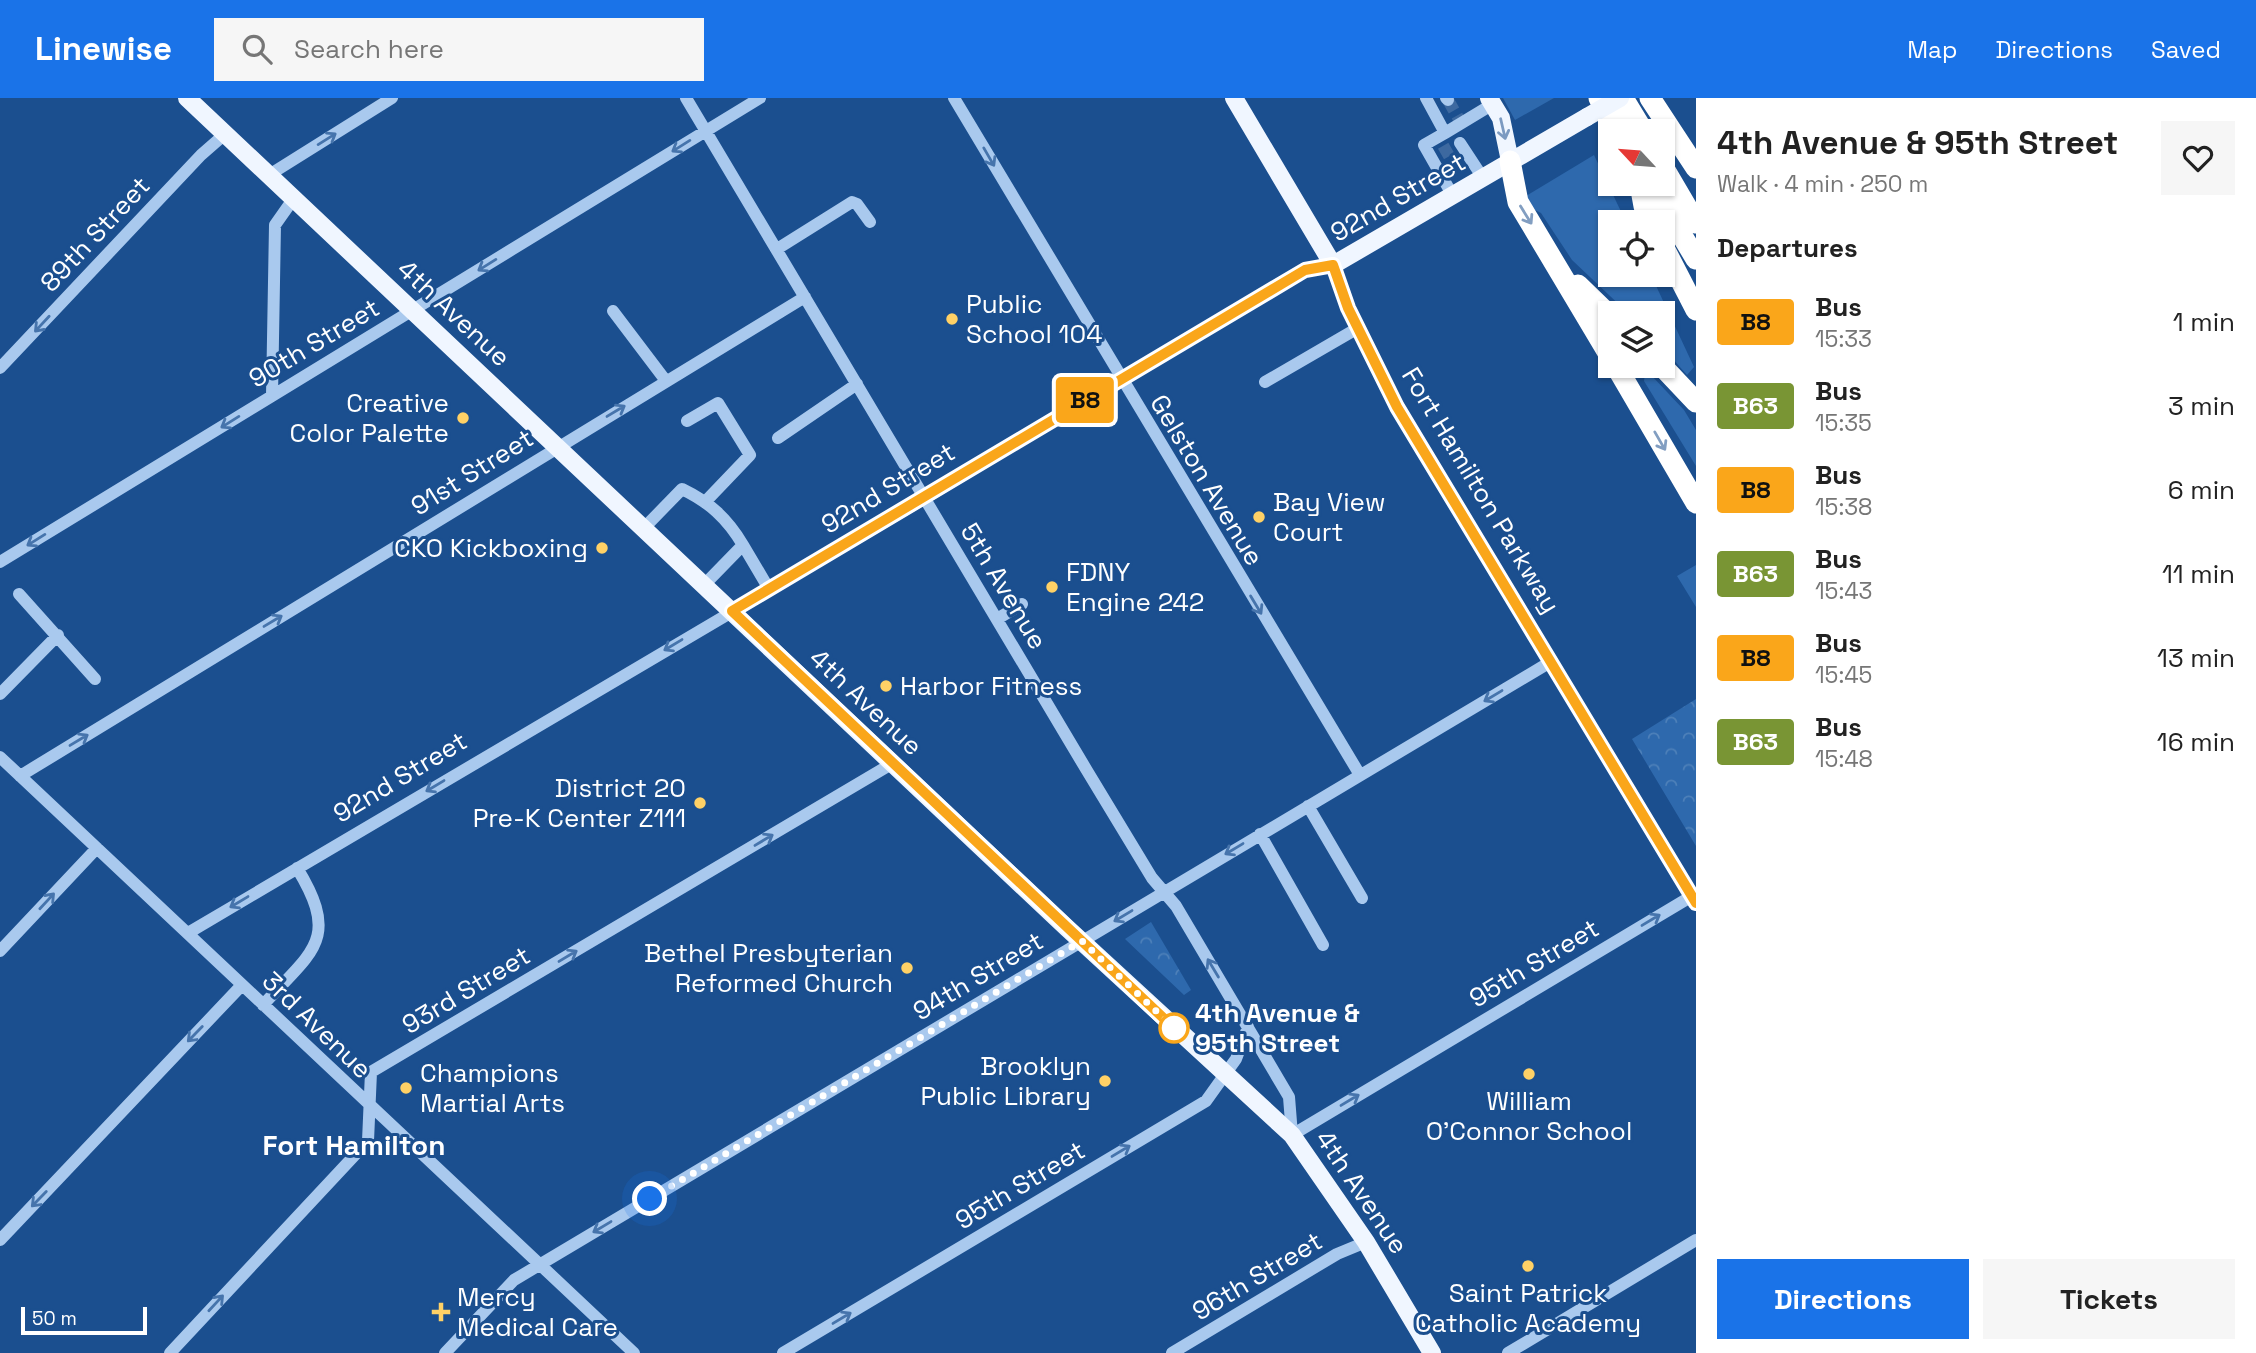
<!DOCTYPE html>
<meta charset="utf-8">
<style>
:root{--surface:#fff;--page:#f6f6f6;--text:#222;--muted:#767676;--accent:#1a73e8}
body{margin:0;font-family:"Space Grotesk",sans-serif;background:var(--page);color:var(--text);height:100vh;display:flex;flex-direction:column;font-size:26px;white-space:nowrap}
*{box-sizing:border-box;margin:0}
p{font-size:23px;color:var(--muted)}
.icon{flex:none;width:38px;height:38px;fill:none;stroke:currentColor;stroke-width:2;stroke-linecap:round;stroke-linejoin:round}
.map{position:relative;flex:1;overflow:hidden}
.side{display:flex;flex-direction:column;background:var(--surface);width:560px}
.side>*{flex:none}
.badge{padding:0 14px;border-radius:5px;font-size:24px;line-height:46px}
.needle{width:46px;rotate:296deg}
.tools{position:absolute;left:1598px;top:21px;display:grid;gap:14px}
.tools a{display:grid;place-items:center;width:77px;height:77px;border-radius:0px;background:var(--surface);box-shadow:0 2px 5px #0004;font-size:35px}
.scale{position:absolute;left:21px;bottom:18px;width:126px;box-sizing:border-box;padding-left:7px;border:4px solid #fff;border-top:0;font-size:19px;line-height:24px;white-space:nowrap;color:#fff;-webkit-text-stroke:5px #1b4f8f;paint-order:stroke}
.you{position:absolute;width:35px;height:35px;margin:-18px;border:5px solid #fff;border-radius:50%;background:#1a73e8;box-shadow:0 0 0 10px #1a73e833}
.map>.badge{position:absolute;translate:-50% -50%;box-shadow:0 0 0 4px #fff}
h2{padding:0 21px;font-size:26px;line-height:63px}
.round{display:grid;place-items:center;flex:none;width:74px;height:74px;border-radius:0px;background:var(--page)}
.headline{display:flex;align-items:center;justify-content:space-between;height:119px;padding:0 21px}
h1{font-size:33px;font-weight:700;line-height:52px}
.action{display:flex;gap:14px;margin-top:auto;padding:14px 21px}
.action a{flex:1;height:80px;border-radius:0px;background:var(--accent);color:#fff;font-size:28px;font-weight:700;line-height:80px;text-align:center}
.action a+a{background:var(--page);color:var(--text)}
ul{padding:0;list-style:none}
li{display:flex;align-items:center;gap:21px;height:84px;padding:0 21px}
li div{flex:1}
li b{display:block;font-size:26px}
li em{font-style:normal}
li .badge{min-width:77px;font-weight:700;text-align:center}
header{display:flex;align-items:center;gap:42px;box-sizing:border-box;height:98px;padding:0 35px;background:var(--accent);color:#fff}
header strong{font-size:33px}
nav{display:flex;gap:38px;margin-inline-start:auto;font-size:24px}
.search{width:490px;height:63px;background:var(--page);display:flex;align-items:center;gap:18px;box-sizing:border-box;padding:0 24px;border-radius:0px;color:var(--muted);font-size:26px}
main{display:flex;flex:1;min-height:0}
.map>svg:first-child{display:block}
.green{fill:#2e69ad}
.park{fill:url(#park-crowns)}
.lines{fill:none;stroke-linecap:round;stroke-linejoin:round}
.minor-tunnel{stroke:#3d69a0;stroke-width:12;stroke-dasharray:12 6;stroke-linecap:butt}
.minor{stroke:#a9c9ee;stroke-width:12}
.major{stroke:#f0f6ff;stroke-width:18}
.highway{stroke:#fff;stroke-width:21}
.major-bridge{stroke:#f0f6ff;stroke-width:18}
.oneway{stroke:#7b9ac1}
.oneway2{stroke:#4674ac}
.oneway3{stroke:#829ec1}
.line-casing{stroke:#fff;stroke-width:16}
.line{stroke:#faa61a;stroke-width:10}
.walk{stroke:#fff;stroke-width:7;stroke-dasharray:0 12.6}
.poi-dot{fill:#ffd166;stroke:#1b4f8f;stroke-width:2.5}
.stop-dot{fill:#fff;stroke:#faa61a;stroke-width:3.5}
.labels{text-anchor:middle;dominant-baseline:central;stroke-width:6;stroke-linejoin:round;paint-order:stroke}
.street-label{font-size:26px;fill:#fff;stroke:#1b4f8f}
.poi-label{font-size:26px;fill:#fff;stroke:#1b4f8f;text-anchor:start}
.stop-label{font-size:26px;font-weight:bold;fill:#fff;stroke:#1b4f8f;text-anchor:start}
.neighbourhood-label{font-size:28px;font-weight:bold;fill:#fff;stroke:#1b4f8f}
</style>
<header>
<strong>Linewise</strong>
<div class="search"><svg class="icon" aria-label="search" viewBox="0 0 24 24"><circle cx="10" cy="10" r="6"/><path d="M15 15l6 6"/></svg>Search here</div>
<nav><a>Map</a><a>Directions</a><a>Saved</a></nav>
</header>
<main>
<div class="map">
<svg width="1696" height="1255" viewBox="0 0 1696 1255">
<defs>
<pattern id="park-crowns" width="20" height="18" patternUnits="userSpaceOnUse" patternTransform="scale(1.75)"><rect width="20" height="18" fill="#2e69ad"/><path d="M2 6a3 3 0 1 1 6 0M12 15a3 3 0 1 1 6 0" fill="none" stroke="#4d80b9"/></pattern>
</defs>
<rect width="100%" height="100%" fill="#1b4f8f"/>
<path class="green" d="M1503,0H1554L1515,22Z
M1594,57L1626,124H1610V177H1651L1694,269L1687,277L1663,250L1662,215H1628L1572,162L1541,115L1531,110L1526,98Z
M1645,276L1651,277L1684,312L1696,332V368L1644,283Z
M1696,467V509L1677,478Z"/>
<path class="park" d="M1696,601V748L1632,641Z
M1151,824L1191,892L1184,897L1125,841Z"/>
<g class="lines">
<path class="minor-tunnel" d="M1448,2L1460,23
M1441,56L1460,45"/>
<path class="minor" d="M686,0L1086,671L1152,780L1176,808L1289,999L1292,1037L1692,798
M954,0L1360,677
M1426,0L1445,35L1424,47L1453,98
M1446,0L1448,2
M1445,35L1493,6
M1460,45L1483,80
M269,77L392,0
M777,151L852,104L857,106L870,124
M613,213L666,283
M0,270L201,57L225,36
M1265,284L1358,230
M272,298L275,127L294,100
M687,323L718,305L750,357L706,403
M778,340L857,286
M644,430L682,391C709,404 727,420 743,447L704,487
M743,447L769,491
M0,464L760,0
M19,496L95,581
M997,521L1022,506
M0,596L58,537
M0,659L634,1255
M20,678L805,199
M1308,708L1362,800
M1260,736L1323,847
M188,835L925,400L1234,213L1305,172L1333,167L1348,210L1397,309L1696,805
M0,853L97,750
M263,907C312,853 341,842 297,770
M0,1142L242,887
M170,1255L368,1043L371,974L893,665
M445,1255L514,1182L1552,563
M783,1255L1206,1003L1236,961L1248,929
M1172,1255L1337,1156L1366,1144
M1508,1255L1696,1142"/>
<path class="major" d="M187,0L1067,830L1292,1037L1366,1144L1432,1255
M1234,0L1333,167L1587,19
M1489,0L1501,20L1510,63"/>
<path class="highway" d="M1599,0L1620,33
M1623,0L1643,33
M1650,0L1696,70
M1510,63L1518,104L1610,258
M1662,67L1696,125
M1640,86L1644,108L1652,124
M1651,86L1696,161
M1662,146L1696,212
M1578,187L1610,218
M1616,268L1696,405
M1662,268L1696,304"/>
<path class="major-bridge" d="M1587,19L1620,0"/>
</g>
<defs><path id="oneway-shaft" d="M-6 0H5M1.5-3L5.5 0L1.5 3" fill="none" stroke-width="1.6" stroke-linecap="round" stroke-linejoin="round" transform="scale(1.75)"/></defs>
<use class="oneway" href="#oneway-shaft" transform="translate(1503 31) rotate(77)"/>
<g class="oneway2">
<use href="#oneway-shaft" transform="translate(327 41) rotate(-32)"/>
<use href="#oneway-shaft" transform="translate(681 48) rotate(148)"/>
<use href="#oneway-shaft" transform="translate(989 59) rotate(60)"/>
<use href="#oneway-shaft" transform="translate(487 167) rotate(148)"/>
<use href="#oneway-shaft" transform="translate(42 226) rotate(133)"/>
<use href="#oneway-shaft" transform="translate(616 313) rotate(-31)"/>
<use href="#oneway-shaft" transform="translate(230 324) rotate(148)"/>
<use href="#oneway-shaft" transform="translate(36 442) rotate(148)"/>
<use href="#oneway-shaft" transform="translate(1256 507) rotate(59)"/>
<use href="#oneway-shaft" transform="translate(273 523) rotate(-31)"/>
<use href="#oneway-shaft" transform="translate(673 547) rotate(149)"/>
<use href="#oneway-shaft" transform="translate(1493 598) rotate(149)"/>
<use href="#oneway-shaft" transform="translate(79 642) rotate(-31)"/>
<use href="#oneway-shaft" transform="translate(435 688) rotate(149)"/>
<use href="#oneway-shaft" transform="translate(764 742) rotate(-31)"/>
<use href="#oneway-shaft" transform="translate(1234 751) rotate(149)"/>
<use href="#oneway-shaft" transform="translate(47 803) rotate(-47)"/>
<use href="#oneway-shaft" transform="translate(239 804) rotate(149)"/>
<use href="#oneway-shaft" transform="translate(1123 818) rotate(149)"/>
<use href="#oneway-shaft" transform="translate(1651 822) rotate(-31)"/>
<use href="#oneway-shaft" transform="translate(568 858) rotate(-31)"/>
<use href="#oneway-shaft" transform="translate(1213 870) rotate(-121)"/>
<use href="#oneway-shaft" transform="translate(195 936) rotate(134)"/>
<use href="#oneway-shaft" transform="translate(1350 1002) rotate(-31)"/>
<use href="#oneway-shaft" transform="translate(1121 1053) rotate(-31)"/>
<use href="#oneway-shaft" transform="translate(39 1101) rotate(134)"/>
<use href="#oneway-shaft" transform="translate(602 1129) rotate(149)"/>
<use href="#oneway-shaft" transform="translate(216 1205) rotate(-47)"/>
<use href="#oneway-shaft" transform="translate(842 1220) rotate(-31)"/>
</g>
<g class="oneway3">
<use href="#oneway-shaft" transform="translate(1526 117) rotate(58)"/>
<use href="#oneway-shaft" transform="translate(1660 343) rotate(60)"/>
</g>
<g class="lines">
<defs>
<path id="line" d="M1174,930L732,513L1305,172L1333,167L1348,210L1397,309L1696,805"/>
</defs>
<use href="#line" class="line-casing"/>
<use href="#line" class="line"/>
<path class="walk" d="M650,1101L1082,843L1174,930"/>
</g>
<g class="poi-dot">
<circle cx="952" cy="221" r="7"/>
<circle cx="463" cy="320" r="7"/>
<circle cx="1259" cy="419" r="7"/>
<circle cx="602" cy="450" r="7"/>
<circle cx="1052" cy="489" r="7"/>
<circle cx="886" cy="588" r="7"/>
<circle cx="700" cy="705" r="7"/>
<circle cx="907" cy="870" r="7"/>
<circle cx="1529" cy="976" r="7"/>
<circle cx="1105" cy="983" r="7"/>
<circle cx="406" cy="990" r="7"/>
<circle cx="1528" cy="1168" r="7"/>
<path d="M437.5 1203.5h7v7h7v7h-7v7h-7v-7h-7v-7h7z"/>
</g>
<circle class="stop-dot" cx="1174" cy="930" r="14"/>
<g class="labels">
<g class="street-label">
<text transform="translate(1398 99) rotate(-30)">92nd Street</text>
<text transform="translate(95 136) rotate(-47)">89th Street</text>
<text transform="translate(454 215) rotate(43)">4th Avenue</text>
<text transform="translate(314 245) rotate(-31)">90th Street</text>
<text transform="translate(472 374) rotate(-32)">91st Street</text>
<text transform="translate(1207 382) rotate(59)">Gelston Avenue</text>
<text transform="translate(888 390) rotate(-31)">92nd Street</text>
<text transform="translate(1481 392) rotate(59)">Fort Hamilton Parkway</text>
<text transform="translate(1004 488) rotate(59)">5th Avenue</text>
<text transform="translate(866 604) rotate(43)">4th Avenue</text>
<text transform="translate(400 679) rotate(-31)">92nd Street</text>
<text transform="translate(1534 865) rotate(-31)">95th Street</text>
<text transform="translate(978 878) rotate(-31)">94th Street</text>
<text transform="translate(466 892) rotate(-31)">93rd Street</text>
<text transform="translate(317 927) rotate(44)">3rd Avenue</text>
<text transform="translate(1020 1087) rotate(-31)">95th Street</text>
<text transform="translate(1362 1094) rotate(56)">4th Avenue</text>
<text transform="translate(1257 1178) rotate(-31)">96th Street</text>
</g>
<g class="poi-label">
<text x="966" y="206">Public<tspan x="966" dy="30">School 104</tspan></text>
<text x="449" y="305" text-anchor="end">Creative<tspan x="449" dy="30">Color Palette</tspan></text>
<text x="1273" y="404">Bay View<tspan x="1273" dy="30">Court</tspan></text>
<text x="588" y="450" text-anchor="end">CKO Kickboxing</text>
<text x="1066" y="474">FDNY<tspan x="1066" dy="30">Engine 242</tspan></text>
<text x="900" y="588">Harbor Fitness</text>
<text x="686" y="690" text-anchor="end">District 20<tspan x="686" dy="30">Pre-K Center Z111</tspan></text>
<text x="893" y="855" text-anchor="end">Bethel Presbyterian<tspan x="893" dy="30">Reformed Church</tspan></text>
<text x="1091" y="968" text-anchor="end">Brooklyn<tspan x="1091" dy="30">Public Library</tspan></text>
<text x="420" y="975">Champions<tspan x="420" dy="30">Martial Arts</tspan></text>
<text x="1529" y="1003" text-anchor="middle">William<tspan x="1529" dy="30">O’Connor School</tspan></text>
<text x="1528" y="1195" text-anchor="middle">Saint Patrick<tspan x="1528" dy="30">Catholic Academy</tspan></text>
<text x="457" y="1199">Mercy<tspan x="457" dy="30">Medical Care</tspan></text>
</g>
<g class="stop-label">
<text x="1195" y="915">4th Avenue &amp;<tspan x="1195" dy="30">95th Street</tspan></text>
</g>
<g class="neighbourhood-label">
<text x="354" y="1047">Fort Hamilton</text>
</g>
</g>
</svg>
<div class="tools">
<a><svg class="needle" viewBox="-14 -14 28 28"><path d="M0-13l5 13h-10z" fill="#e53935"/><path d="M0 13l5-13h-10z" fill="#767676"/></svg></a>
<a><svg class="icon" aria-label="locate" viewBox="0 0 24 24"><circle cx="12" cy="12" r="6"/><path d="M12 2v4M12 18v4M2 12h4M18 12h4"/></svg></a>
<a><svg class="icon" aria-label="layers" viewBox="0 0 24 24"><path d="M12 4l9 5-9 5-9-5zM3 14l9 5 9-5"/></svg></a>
</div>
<div class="scale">50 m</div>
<div class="you" style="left:650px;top:1101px"></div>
<b class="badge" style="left:1085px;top:302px;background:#faa61a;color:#111">B8</b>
</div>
<section class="side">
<div class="headline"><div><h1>4th Avenue &amp; 95th Street</h1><p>Walk · 4 min · 250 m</p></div><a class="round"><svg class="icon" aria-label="heart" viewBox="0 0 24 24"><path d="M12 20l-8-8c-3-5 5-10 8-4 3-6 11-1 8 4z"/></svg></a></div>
<h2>Departures</h2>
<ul>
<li><span class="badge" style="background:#faa61a;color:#111">B8</span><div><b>Bus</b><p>15:33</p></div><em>1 min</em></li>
<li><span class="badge" style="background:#799534;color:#fff">B63</span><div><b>Bus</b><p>15:35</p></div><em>3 min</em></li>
<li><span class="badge" style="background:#faa61a;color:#111">B8</span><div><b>Bus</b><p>15:38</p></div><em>6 min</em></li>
<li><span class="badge" style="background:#799534;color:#fff">B63</span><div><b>Bus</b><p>15:43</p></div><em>11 min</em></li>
<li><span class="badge" style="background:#faa61a;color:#111">B8</span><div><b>Bus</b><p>15:45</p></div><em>13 min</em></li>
<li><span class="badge" style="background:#799534;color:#fff">B63</span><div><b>Bus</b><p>15:48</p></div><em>16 min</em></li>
</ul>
<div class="action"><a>Directions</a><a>Tickets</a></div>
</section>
</main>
